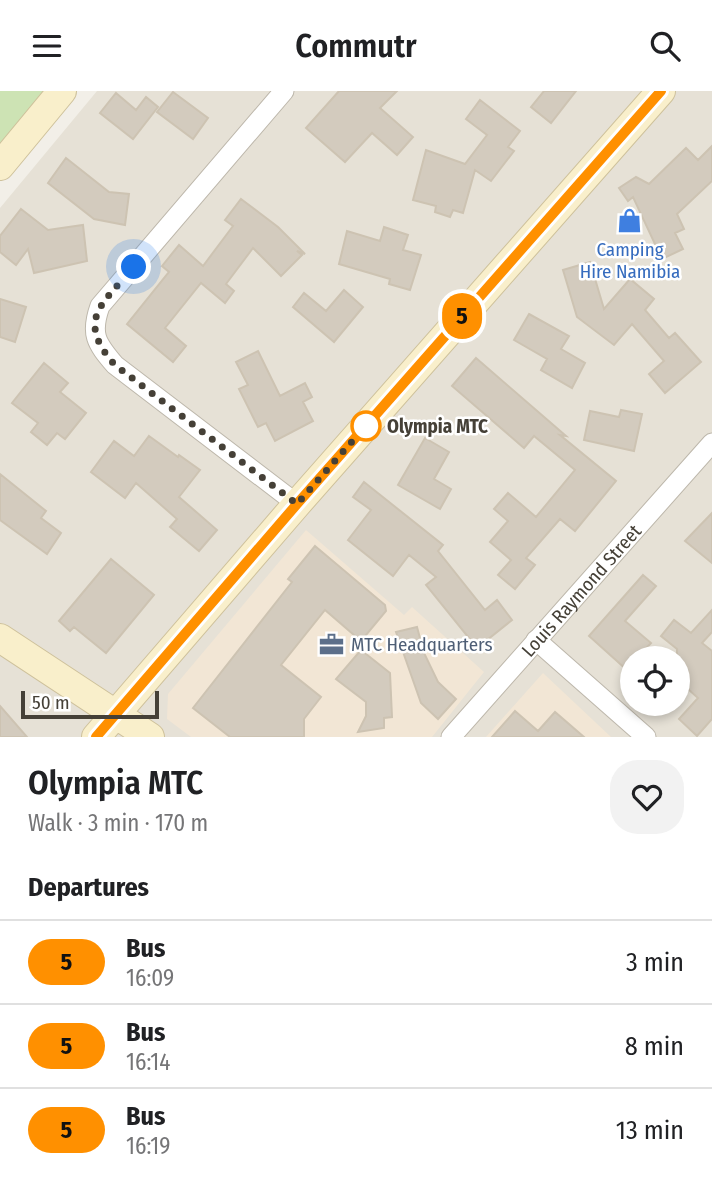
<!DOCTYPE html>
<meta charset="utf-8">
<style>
:root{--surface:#fff;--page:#f2f2f2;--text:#202124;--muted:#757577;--line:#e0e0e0}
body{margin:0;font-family:"Fira Sans Condensed",sans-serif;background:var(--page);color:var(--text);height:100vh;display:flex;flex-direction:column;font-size:26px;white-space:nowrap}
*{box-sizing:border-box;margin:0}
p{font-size:23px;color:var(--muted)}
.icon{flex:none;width:38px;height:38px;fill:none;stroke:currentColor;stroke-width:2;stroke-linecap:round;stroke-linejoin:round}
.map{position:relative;height:646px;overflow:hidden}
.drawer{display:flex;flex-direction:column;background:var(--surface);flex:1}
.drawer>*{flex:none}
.badge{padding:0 14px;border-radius:23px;font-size:24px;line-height:46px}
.tools{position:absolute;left:620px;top:555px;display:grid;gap:14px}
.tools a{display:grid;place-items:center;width:70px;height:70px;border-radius:50%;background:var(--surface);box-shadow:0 4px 10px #0003;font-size:35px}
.scale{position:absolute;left:21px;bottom:18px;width:138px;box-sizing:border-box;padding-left:7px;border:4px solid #454037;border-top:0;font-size:19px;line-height:24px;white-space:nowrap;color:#454037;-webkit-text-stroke:5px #fff;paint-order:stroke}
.you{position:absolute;width:35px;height:35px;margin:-18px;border:5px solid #fff;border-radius:50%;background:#1a73e8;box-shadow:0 0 0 10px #1a73e833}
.map>.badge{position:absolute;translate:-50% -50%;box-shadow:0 0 0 4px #fff}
h2{padding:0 28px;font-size:26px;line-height:63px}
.round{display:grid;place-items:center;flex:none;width:74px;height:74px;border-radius:28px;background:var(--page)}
.head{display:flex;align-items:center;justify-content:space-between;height:119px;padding:0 28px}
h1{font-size:33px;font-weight:600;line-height:52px}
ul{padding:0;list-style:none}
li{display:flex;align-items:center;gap:21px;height:84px;padding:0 28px;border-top:2px solid var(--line)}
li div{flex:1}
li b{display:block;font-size:26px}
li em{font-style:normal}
li .badge{min-width:77px;font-weight:700;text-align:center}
header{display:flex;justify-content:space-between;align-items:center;height:91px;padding:0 28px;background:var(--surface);font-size:32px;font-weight:600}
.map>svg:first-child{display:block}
.residential{fill:#e6e1d6;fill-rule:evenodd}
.commercial{fill:#f2e6d5}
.green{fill:#cde3b4}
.building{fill:#d3cbbe;stroke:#cdc3b2;stroke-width:2}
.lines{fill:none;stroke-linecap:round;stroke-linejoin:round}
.street-casing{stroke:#bdb7ab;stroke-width:21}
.secondary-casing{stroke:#cec19b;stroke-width:30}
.street{stroke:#fff;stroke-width:19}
.secondary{stroke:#f9efcb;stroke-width:28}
.line-casing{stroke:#fff;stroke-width:16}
.line{stroke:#ff9000;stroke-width:10}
.walk{stroke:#454037;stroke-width:7;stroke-dasharray:0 12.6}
.stop-dot{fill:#fff;stroke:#ff9000;stroke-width:3.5}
.labels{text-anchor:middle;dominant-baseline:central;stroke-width:5;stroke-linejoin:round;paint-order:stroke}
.shop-label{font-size:19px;fill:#366cbe;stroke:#fff}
.stop-label{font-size:19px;font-weight:bold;fill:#454037;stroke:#fff;text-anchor:start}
.street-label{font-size:19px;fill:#454037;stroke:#fff}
.service-label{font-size:19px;fill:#4e5e75;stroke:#fff;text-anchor:start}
</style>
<header><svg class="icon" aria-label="menu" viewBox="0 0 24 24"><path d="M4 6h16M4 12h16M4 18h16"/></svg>Commutr<svg class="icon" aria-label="search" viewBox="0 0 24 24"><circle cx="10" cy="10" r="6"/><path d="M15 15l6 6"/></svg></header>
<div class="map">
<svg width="712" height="646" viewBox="0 0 712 646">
<rect width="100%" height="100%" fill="#f2efe8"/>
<path class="residential" d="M97,0H712V646H0V117ZM632,567H677V612H632Z"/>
<path class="commercial" d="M306,439L404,524L412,516L484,581L432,646H191L167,628L168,603Z
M543,582L611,646H486Z"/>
<path class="green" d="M0,0H62L0,75Z"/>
<path class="building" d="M339,0H397L380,17L413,46L397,64L372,42L345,71L306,37Z
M544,0H576L551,32L531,16Z
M173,1L208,27L193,48L157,21Z
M116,2L136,19L146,6L158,16L133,48L100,22Z
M480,9L520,40L508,56L514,60L491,90L475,79L463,122L453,119L450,126L435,121L436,115L413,109L426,59L465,73L487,44L466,28Z
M712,55V90L677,123L684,138L675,142L683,158L662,168L633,106L628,110L619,97L636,86L649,93L686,57L698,69Z
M66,67L109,101L129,103L125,134L94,128L48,92Z
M241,108L278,136L305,163L297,160L302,164L281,185L253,157L226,193L234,200L225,212L201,192L165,237L186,255L173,271L127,233L169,181L162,175L179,154L203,175L233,135L225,129Z
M21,118L48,139L83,134L87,170L34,182L28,158L16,174L0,161V145Z
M384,136L408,144L403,159L421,164L410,199L389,193L390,188L339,173L347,140L380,150Z
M590,171L604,218L630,188L654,208L645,219L669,247L675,242L701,271L665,302L649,283L664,270L632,233L614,254L577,226L563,179Z
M344,199L363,216L334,251L293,216L304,202L326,220Z
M0,208L26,216L15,251L0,246Z
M529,223L569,245L561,258L585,272L572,297L541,279L547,268L514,249Z
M258,260L280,305L305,292L312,306L303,311L313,330L275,350L266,332L258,336L239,298L248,294L236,271Z
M476,267L566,345L560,344L616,390L575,440L560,428L526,467L535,474L515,498L498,484L511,469L490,451L508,430L494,418L508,402L536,426L575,379L534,345L524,357L452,295Z
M44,272L68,292L60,301L86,322L65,348L57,342L47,354L31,341L38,332L12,312Z
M621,319L642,323L634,360L584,349L590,320L619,326Z
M149,345L178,366L179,364L200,379L179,406L217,439L199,460L170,436L177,428L136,392L125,407L91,381L114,350L134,365Z
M425,347L449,361L434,388L451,398L440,418L398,394Z
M0,383L46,420L41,427L61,442L47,463L0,429Z
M364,391L443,454L438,460L485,519L497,509L512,529L477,557L426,494L436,486L409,464L393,485L348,449L371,419L353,406Z
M712,422V472L685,450Z
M315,455L385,514L386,520L361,550L325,519L281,574L321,606L304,628V646H230L193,617L292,491L288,488Z
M111,468L154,504L106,562L74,536L70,540L59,530Z
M643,484L656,495L625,530L651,552L637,567H632V574L627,579L589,545Z
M712,519V541L702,552L712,560V628L697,645L679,628L698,607L677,588V558L661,545L674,529L691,542Z
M417,536L424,562L438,591L456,608L438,628L421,612L396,541Z
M361,559L390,582L392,626L384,627V637L358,641L366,625V611L336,588Z
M0,615L27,646H0Z
M515,620L538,640L555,621L584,646H492Z"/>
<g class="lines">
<defs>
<g id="street">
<path d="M284,0L100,215C90,243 96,252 115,274L297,413"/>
<path d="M536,549L646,646"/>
<path id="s1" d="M451,646L712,352"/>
</g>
<path id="secondary" d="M0,75L62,0
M0,547L150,646
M96,646L297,413L661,0"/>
</defs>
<use href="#street" class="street-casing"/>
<use href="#secondary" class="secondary-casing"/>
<use href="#street" class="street"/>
<use href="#secondary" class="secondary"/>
</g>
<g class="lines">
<defs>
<path id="line" d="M96,646L297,413L661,0"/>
</defs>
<use href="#line" class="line-casing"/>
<use href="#line" class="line"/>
<path class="walk" d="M134,176C102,213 75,229 115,274L297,413L370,330L366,335"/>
</g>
<defs>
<symbol id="shop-bare" viewBox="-9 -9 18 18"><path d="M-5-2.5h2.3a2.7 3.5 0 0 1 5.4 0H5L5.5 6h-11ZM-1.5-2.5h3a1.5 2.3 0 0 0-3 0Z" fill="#3f7fe0" stroke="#fff" stroke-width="2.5" paint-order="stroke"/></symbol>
<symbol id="office-bare" viewBox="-9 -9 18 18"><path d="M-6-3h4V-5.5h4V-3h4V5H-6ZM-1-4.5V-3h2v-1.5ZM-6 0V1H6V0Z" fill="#5c6f8a" stroke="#fff" stroke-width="2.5" paint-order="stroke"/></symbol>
</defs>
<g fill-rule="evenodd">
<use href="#shop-bare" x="612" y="112" width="35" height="35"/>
<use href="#office-bare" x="314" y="536" width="35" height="35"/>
</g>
<circle class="stop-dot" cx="366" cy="335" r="14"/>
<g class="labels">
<g class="shop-label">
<text x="630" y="158">Camping<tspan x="630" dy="22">Hire Namibia</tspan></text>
</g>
<g class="stop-label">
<text x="387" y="335">Olympia MTC</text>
</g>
<g class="street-label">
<text stroke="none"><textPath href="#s1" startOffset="196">Louis Raymond Street</textPath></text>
</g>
<g class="service-label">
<text x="351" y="553">MTC Headquarters</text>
</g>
</g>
</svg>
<div class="tools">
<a><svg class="icon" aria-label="locate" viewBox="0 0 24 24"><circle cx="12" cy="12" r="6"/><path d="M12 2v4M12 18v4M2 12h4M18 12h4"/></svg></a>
</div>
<div class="scale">50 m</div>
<div class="you" style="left:134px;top:176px"></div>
<b class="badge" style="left:462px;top:225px;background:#ff9000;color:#111">5</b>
</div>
<section class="drawer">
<div class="head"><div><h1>Olympia MTC</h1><p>Walk · 3 min · 170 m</p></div><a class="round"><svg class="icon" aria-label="heart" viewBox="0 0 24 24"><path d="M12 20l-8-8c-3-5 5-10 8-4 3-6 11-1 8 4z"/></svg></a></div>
<h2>Departures</h2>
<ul>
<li><span class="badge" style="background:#ff9000;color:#111">5</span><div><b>Bus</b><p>16:09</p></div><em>3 min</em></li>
<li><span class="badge" style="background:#ff9000;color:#111">5</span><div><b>Bus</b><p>16:14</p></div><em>8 min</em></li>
<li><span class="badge" style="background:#ff9000;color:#111">5</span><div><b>Bus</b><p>16:19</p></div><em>13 min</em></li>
</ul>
</section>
